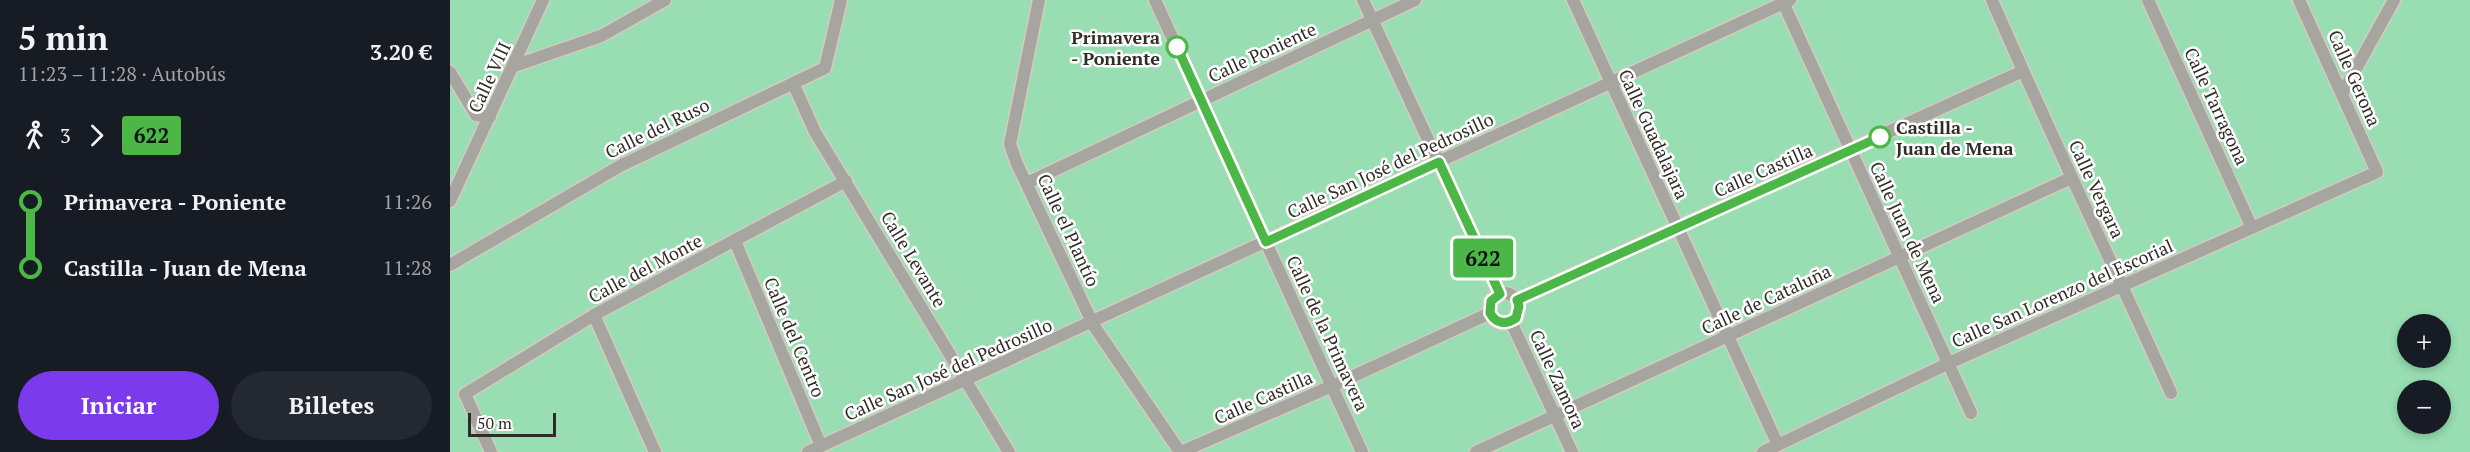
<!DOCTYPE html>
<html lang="es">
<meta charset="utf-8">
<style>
:root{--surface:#171b24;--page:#242831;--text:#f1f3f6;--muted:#9ea1a6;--accent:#7c3aed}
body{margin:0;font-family:"PT Serif",serif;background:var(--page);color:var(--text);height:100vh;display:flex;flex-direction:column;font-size:22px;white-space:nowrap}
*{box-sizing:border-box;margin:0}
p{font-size:20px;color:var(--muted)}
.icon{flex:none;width:33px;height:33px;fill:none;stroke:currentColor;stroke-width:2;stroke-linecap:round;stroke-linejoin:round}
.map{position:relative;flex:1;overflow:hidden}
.side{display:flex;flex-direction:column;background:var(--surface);width:450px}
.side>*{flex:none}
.badge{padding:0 12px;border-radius:4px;font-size:21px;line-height:39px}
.fabs{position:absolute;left:1947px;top:314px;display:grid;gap:12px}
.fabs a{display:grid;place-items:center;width:54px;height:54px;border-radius:50%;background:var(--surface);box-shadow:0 3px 9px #0003;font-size:30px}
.scale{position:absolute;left:18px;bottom:15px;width:88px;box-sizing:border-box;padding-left:6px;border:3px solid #312c28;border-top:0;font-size:16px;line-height:21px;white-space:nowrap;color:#312c28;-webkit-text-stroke:4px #fff;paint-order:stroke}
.map>.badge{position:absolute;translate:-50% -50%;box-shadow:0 0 0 3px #fff}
.legs{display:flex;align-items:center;gap:9px;height:66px;padding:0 18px;font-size:20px}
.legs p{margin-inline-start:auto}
.overview{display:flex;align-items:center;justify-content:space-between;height:102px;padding:0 18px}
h1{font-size:33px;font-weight:800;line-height:45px}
.button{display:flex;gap:12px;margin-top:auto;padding:12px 18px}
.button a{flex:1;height:69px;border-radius:36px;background:var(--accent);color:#fff;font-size:24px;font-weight:800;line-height:69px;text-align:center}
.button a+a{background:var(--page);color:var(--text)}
ul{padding:0 18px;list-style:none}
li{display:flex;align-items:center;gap:21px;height:66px;font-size:22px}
li i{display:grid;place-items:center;width:9px;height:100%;margin:0 8px;background:currentColor}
li i::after{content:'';width:15px;height:15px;margin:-8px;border:4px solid;border-radius:50%;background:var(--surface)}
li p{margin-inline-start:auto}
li:first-child i{background:linear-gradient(#0000 50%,currentColor 0)}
li:last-child i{background:linear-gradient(currentColor 50%,#0000 0)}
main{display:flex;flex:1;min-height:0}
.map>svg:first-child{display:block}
.green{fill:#98deb2;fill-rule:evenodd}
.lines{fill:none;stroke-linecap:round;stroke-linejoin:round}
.minor-casing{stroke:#d6cac1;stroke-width:15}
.minor{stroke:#a7a59f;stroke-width:12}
.line-1-casing{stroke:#fff;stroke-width:14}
.line-1{stroke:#4ab747;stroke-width:9}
.stop-1-dot{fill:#fff;stroke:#4ab747;stroke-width:3}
.labels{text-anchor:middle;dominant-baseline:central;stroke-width:5;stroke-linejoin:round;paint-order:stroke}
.stop-label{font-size:18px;font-weight:bold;fill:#312c28;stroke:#fff;text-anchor:end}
.street-label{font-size:18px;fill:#312c28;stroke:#fff}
</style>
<main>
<section class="side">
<div class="overview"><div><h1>5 min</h1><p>11:23 – 11:28 · Autobús</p></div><b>3.20 €</b></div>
<div class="legs"><svg class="icon" aria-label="walk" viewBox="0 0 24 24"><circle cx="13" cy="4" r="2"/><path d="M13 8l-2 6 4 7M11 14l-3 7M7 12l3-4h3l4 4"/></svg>3<svg class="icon" aria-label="forward" viewBox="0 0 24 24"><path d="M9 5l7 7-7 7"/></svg><b class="badge" style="background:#4ab747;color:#111">622</b></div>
<ul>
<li><i style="color:#4ab747"></i><b>Primavera - Poniente</b><p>11:26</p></li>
<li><i style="color:#4ab747"></i><b>Castilla - Juan de Mena</b><p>11:28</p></li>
</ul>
<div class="button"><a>Iniciar</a><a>Billetes</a></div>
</section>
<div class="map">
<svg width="2020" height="452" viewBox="0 0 2020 452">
<rect width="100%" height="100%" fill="#faede3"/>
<path class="green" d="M0,0H2020V452H0ZM1958,324H1990V357H1958ZM1958,390H1990V423H1958Z"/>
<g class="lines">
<defs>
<path id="minor" d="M589,0L560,144L567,164L644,326L730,452
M705,0L912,452
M913,0L1050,294
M1123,0L1328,445
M1332,0L1521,413
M1542,0C1599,132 1662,262 1721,393
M1698,0L1802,228
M64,66L151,36L215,0
M0,72L26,115L40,117
M343,83L365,132L559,452
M1892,94L1944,0
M577,183L965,0
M0,201L93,0
M285,241L371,446
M0,265L170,166L375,68L391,0
M1039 308a15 15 0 1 1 30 0a15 15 0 1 1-30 0Z
M1067,300L1573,71
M144,315L205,452
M1061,322L1122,452
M41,452L15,394L144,315L396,181
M358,452L1340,0
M731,452L882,386L1040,313
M1026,452L1621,178
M1313,452L1499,363L1927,172L1849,0"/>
</defs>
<use href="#minor" class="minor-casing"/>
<use href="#minor" class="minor"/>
</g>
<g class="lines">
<defs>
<path id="line-1" d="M727,47L816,242L989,162L1050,294L1041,301L1040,313C1046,324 1056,325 1066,318L1069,306L1067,300L1430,137"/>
</defs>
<use href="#line-1" class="line-1-casing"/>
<use href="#line-1" class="line-1"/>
</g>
<g class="stop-1-dot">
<circle cx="727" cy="47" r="10"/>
<circle cx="1430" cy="137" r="10"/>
</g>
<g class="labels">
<g class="stop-label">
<text x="710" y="37">Primavera<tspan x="710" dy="21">- Poniente</tspan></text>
<text x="1446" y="127" text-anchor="start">Castilla -<tspan x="1446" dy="21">Juan de Mena</tspan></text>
</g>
<g class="street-label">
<text transform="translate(812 52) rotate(-25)">Calle Poniente</text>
<text transform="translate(39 77) rotate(-65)">Calle VIII</text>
<text transform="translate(1905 78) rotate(66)">Calle Gerona</text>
<text transform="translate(1767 106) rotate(65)">Calle Tarragona</text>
<text transform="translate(207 128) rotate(-26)">Calle del Ruso</text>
<text transform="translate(1204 134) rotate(65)">Calle Guadalajara</text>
<text transform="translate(940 165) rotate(-25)">Calle San José del Pedrosillo</text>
<text transform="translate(1313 170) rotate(-24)">Calle Castilla</text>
<text transform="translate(1647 189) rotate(65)">Calle Vergara</text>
<text transform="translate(619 230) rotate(65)">Calle el Plantío</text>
<text transform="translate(1458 232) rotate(65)">Calle Juan de Mena</text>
<text transform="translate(464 259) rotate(59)">Calle Levante</text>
<text transform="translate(195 268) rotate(-28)">Calle del Monte</text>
<text transform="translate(1612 293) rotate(-24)">Calle San Lorenzo del Escorial</text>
<text transform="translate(1316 299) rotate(-25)">Calle de Cataluña</text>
<text transform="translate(878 333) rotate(65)">Calle de la Primavera</text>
<text transform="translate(345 337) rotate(67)">Calle del Centro</text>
<text transform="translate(498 369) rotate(-24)">Calle San José del Pedrosillo</text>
<text transform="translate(1108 379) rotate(65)">Calle Zamora</text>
<text transform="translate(813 397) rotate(-24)">Calle Castilla</text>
</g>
</g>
</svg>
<div class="fabs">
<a>+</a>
<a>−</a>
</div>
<div class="scale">50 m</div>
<b class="badge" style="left:1033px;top:258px;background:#4ab747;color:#111">622</b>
</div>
</main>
